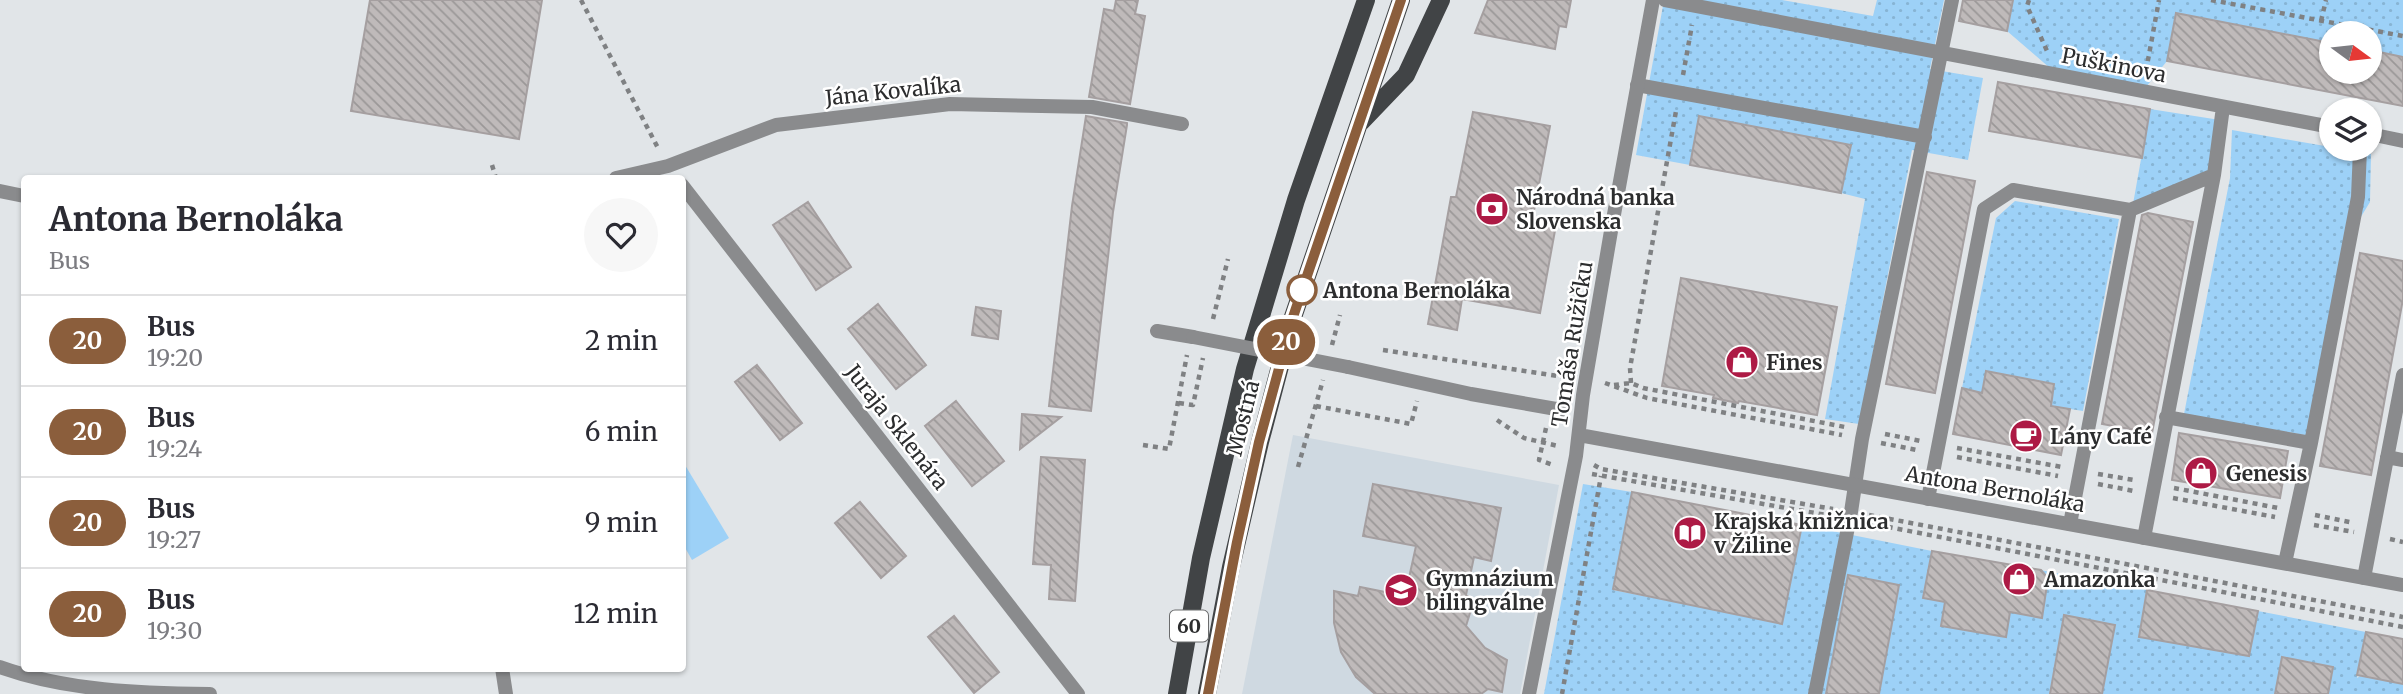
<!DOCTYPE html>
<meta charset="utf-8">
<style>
:root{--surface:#fff;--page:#f7f7f7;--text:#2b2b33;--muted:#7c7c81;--line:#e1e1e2}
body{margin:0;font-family:Merriweather,serif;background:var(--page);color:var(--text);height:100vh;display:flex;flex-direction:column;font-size:26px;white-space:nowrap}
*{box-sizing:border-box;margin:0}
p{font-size:23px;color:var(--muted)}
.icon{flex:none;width:38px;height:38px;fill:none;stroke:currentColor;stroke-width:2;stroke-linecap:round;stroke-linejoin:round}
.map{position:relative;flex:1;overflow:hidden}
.sheet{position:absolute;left:21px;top:175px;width:665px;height:497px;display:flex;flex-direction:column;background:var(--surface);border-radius:7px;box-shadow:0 2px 5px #0004}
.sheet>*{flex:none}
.badge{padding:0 14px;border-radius:23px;font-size:24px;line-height:46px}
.needle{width:46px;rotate:105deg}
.buttons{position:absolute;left:2319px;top:21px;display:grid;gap:14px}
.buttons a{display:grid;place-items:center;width:63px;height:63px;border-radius:50%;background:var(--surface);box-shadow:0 2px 5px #0004;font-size:35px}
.map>.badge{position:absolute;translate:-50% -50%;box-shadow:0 0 0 4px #fff}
.round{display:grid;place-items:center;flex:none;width:74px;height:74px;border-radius:37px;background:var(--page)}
.overview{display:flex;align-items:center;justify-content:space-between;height:119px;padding:0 28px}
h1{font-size:33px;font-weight:700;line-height:52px}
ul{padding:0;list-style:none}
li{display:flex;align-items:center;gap:21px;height:91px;padding:0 28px;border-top:2px solid var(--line)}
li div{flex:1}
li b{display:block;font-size:26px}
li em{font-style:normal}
li .badge{min-width:77px;font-weight:700;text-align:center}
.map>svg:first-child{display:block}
.built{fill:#cfd9e1}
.grass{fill:url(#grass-dots)}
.pitch{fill:#9dd1f7}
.building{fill:url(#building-back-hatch);stroke:#a59fa0;stroke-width:2}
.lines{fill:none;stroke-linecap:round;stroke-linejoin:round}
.path{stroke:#7f8183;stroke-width:4.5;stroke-dasharray:5 5;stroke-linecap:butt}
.service{stroke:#8a8b8d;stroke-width:14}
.pedestrian{stroke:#8a8b8d;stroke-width:14}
.minor{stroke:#8a8b8d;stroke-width:14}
.primary{stroke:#414446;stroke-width:18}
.pedestrian-bridge{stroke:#8a8b8d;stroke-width:14}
.line-casing{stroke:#fff;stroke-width:16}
.line{stroke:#8b5e3c;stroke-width:10}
.stop-dot{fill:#fff;stroke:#8b5e3c;stroke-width:3.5}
.labels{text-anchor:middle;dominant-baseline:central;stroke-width:5;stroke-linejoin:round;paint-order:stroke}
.shield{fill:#fff;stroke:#6b6c6d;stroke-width:2}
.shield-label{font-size:19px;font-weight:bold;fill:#2c2d2e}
.street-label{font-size:21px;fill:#2c2d2e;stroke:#fff}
.poi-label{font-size:21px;font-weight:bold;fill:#2c2d2e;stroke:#fff;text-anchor:start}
.stop-label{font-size:21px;font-weight:bold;fill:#2c2d2e;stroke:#fff;text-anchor:start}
</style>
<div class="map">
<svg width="2403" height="694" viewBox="0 0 2403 694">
<defs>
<pattern id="grass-dots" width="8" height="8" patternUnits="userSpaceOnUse" patternTransform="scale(1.75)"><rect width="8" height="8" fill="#9dd1f7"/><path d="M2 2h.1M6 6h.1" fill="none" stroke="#87b4d4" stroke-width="1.8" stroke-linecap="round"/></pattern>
<pattern id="building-back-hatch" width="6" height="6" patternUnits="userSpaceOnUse" patternTransform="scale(1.75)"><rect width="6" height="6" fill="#bfbaba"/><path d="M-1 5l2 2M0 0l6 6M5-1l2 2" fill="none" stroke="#9b9898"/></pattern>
</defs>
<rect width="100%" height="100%" fill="#e1e5e8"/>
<path class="built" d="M1293,435L1559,485L1520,694H1242Z"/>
<path class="grass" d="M1664,0H1782L1873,16L1877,0H1944L1930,69L1983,78L1968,160L1912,150L1859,424L1825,419L1865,199L1841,193L1851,145L1699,117L1690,165L1636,155Z
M2013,0H2403V57L2370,50V33H2331V43L2177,13L2167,61L2142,92L2058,75L2007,31Z
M2150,109L2220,120L2219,177L2133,204Z
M2232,130L2371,154L2370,202L2345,243L2310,436L2184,414L2230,178Z
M2015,201L2119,219L2083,411L2051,406L2054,384L1987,371L1982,393L1962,388L1996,218Z
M1583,484L1632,492L1613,590L1782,623L1802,525L1932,551L1923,597L2032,616L2037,590L2047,588L2048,577L2039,574L2040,570L2147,590L2140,637L2249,656L2258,611L2366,632L2357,678L2360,676L2403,684V694H2328L2333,667L2282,657L2275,694H2102L2115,625L2065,615L2050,694H1879L1899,585L1849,575L1826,694H1544Z"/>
<path class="pitch" d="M685,465L729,538L692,560L683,544L682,466Z"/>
<path class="building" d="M370,0H542L519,139L351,111Z
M1116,0H1138L1135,14L1145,16L1130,104L1089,97L1104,9L1114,11Z
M1488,0H1571L1566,27L1559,26L1555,49L1475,33Z
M1963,0H2013L2007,31L1959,21Z
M2176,13L2331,43V72H2370V50L2403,57V106L2167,61Z
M1998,82L2150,109L2142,158L1989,131Z
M1473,112L1550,126L1532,221L1556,225L1540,313L1462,299L1457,330L1428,324L1451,197H1456Z
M1086,116L1127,123V125L1113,212L1091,411L1049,406L1072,206Z
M1699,116L1851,145L1841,193L1690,165Z
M1927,172L1975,181L1935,393L1886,384Z
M808,202L851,267L816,290L773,225Z
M2148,213L2193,222L2152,433L2102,424L2142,215Z
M2360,253L2403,261V299L2371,475L2320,466Z
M1681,278L1837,307L1817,415L1739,401L1738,403L1713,398L1714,395L1662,386Z
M878,304L926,365L896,389L848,329Z
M976,307L1001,311L998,339L972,335Z
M757,365L802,423L780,440L735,382Z
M1986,371L2054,384L2051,406L2070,409L2061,455L1953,434L1962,388L1982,393Z
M956,401L1004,461L972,486L925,426Z
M1022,414L1061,417L1020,449Z
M2179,433L2288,451L2280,498L2172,480Z
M1041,457L1085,460L1075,601L1049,599L1051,565L1033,564Z
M1373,484L1501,508L1491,561L1474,557L1466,595L1474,600L1466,626L1485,648L1507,660L1502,692L1488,689L1481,694H1375L1356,677L1341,652L1334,623V591L1358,596L1360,587L1405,596L1416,546L1363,536Z
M1632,492L1802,525L1782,624L1613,589Z
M860,502L906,556L881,578L835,523Z
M1932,551L2041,570L2048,578L2042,618L2010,612L2006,637L1941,626L1945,602L1923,598Z
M1848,575L1899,585L1879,694H1826Z
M2147,590L2258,611L2249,656L2139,637Z
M2064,615L2115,625L2102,694H2050Z
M954,616L999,672L974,693L928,637Z
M2366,632L2403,639V684L2357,675Z
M2282,657L2333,667L2328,694H2275Z"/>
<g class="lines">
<path class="path" d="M581,0L658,148
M2029,0L2027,6L2047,51
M2211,0L2403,36
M2321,21L2326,0
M2146,71L2159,0
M1683,75L1692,25
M492,165L496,178
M1213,319L1228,259
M1332,345L1340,315
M1383,350L1565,377
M1605,383L1647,398L1842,435
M1631,383L1630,368L1676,111
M1614,385L1631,383L1643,388L1845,427
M1179,403L1193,405L1203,358
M1316,406L1411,424L1417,401
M1497,420L1524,438L1558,446
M1546,428L1539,460L1553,465
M1885,434L1921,441
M1881,443L1917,450
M1143,445L1169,449L1187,355
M1957,448L2062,467
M1957,457L2058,476
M1594,465L1601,469L1833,509
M1298,467L1323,380
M1592,474L1832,516
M2098,474L2134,480
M2098,484L2134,491
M2174,488L2278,508
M2173,498L2275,517
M1869,515L2403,617
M2315,515L2354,523
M1868,523L2403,627
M2314,525L2354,532
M2390,539L2403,542
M1562,694L1601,476"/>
<path class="service" d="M1665,0L2331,127
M1637,85L1925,137
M2370,134L2403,141
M2166,417L2311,443
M2387,457L2403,460
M1928,499L1984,209L2013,190L2130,210L2214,175
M2070,524L2130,210
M2144,538L2214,175L2223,107
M2285,563L2311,443L2358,197L2360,149
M2364,578L2403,375
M1815,694L1851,512L1862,439L1952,0"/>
<path class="pedestrian" d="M1157,331L1193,337
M1348,367L1471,394L1562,410"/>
<path class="minor" d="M616,178L668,166L776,125L950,104L1092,107L1182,124
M682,185L1078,694
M0,191L24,196
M1579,435L2403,585
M0,667C67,691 140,693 210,694
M502,668L506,694
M1529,694L1576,456L1583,395L1611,231L1653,0"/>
<path class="primary" d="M1361,122L1406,75L1441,0
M1177,694L1201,558L1245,369L1296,200L1366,0
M1207,694L1231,567L1260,442L1293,317L1401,0"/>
<path class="pedestrian-bridge" d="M1193,337L1348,367"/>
</g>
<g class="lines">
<defs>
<path id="line" d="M1208,694L1237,542L1259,442L1293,317L1401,0"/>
</defs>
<use href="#line" class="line-casing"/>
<use href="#line" class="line"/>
</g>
<defs>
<symbol id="bank-disc" viewBox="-11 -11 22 22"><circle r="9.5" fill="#ad1a45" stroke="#fff"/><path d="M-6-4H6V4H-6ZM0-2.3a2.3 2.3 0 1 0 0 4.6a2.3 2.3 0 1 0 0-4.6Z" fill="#fff"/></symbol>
<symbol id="shop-disc" viewBox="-11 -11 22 22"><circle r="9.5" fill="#ad1a45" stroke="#fff"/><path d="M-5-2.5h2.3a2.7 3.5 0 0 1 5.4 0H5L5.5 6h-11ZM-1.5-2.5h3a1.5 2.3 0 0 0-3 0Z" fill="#fff"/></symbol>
<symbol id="cafe-disc" viewBox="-11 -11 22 22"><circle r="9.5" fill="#ad1a45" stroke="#fff"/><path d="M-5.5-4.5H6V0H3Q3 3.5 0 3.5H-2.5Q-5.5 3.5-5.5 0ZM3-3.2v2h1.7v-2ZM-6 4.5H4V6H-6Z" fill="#fff"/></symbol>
<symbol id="library-disc" viewBox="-11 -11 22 22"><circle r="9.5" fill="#ad1a45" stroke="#fff"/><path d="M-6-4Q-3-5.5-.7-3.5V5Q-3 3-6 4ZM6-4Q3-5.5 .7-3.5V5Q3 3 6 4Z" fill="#fff"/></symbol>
<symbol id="school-disc" viewBox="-11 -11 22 22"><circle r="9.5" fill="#ad1a45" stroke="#fff"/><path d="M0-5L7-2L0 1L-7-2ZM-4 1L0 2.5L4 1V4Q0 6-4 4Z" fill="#fff"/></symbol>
</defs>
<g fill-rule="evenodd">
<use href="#bank-disc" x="1473" y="190" width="38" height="38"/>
<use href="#shop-disc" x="1723" y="343" width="38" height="38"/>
<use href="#cafe-disc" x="2007" y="417" width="38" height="38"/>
<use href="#shop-disc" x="2182" y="454" width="38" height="38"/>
<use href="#library-disc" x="1671" y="514" width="38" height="38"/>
<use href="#shop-disc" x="2000" y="560" width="38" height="38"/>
<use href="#school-disc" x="1382" y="571" width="38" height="38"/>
</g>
<circle class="stop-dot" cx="1302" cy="290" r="14"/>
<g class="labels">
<rect class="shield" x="1170" y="610.5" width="38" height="31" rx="5"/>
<g class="shield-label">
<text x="1189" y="626">60</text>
</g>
<g class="street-label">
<text transform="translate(2114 65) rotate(11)">Puškinova</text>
<text transform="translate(893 91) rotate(-6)">Jána Kovalíka</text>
<text transform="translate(1572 344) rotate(-81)">Tomáša Ružičku</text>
<text transform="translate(1243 418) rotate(-76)">Mostná</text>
<text transform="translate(897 427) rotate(52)">Juraja Sklenára</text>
<text transform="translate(1995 489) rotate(10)">Antona Bernoláka</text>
</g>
<g class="poi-label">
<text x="1516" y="197">Národná banka<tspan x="1516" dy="24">Slovenska</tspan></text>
<text x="1766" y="362">Fines</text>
<text x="2050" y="436">Lány Café</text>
<text x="2226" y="473">Genesis</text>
<text x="1714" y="521">Krajská knižnica<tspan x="1714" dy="24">v Žiline</tspan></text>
<text x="1426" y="578">Gymnázium<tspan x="1426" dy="24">bilingválne</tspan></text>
<text x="2044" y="579">Amazonka</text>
</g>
<g class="stop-label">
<text x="1323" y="290">Antona Bernoláka</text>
</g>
</g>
</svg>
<div class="buttons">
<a><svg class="needle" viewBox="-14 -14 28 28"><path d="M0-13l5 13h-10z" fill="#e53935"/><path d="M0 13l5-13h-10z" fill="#7c7c81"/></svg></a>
<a><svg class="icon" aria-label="layers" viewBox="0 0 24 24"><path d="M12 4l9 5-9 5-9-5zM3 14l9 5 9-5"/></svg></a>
</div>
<b class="badge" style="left:1286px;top:342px;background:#8b5e3c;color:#fff">20</b>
<section class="sheet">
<div class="overview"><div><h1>Antona Bernoláka</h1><p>Bus</p></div><a class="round"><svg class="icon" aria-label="heart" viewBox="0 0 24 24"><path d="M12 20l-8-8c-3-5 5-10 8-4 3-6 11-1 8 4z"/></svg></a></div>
<ul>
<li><span class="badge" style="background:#8b5e3c;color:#fff">20</span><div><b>Bus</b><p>19:20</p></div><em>2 min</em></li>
<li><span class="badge" style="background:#8b5e3c;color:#fff">20</span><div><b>Bus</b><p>19:24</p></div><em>6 min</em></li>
<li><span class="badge" style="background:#8b5e3c;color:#fff">20</span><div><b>Bus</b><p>19:27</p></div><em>9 min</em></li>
<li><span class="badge" style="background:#8b5e3c;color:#fff">20</span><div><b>Bus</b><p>19:30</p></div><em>12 min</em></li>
</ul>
</section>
</div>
